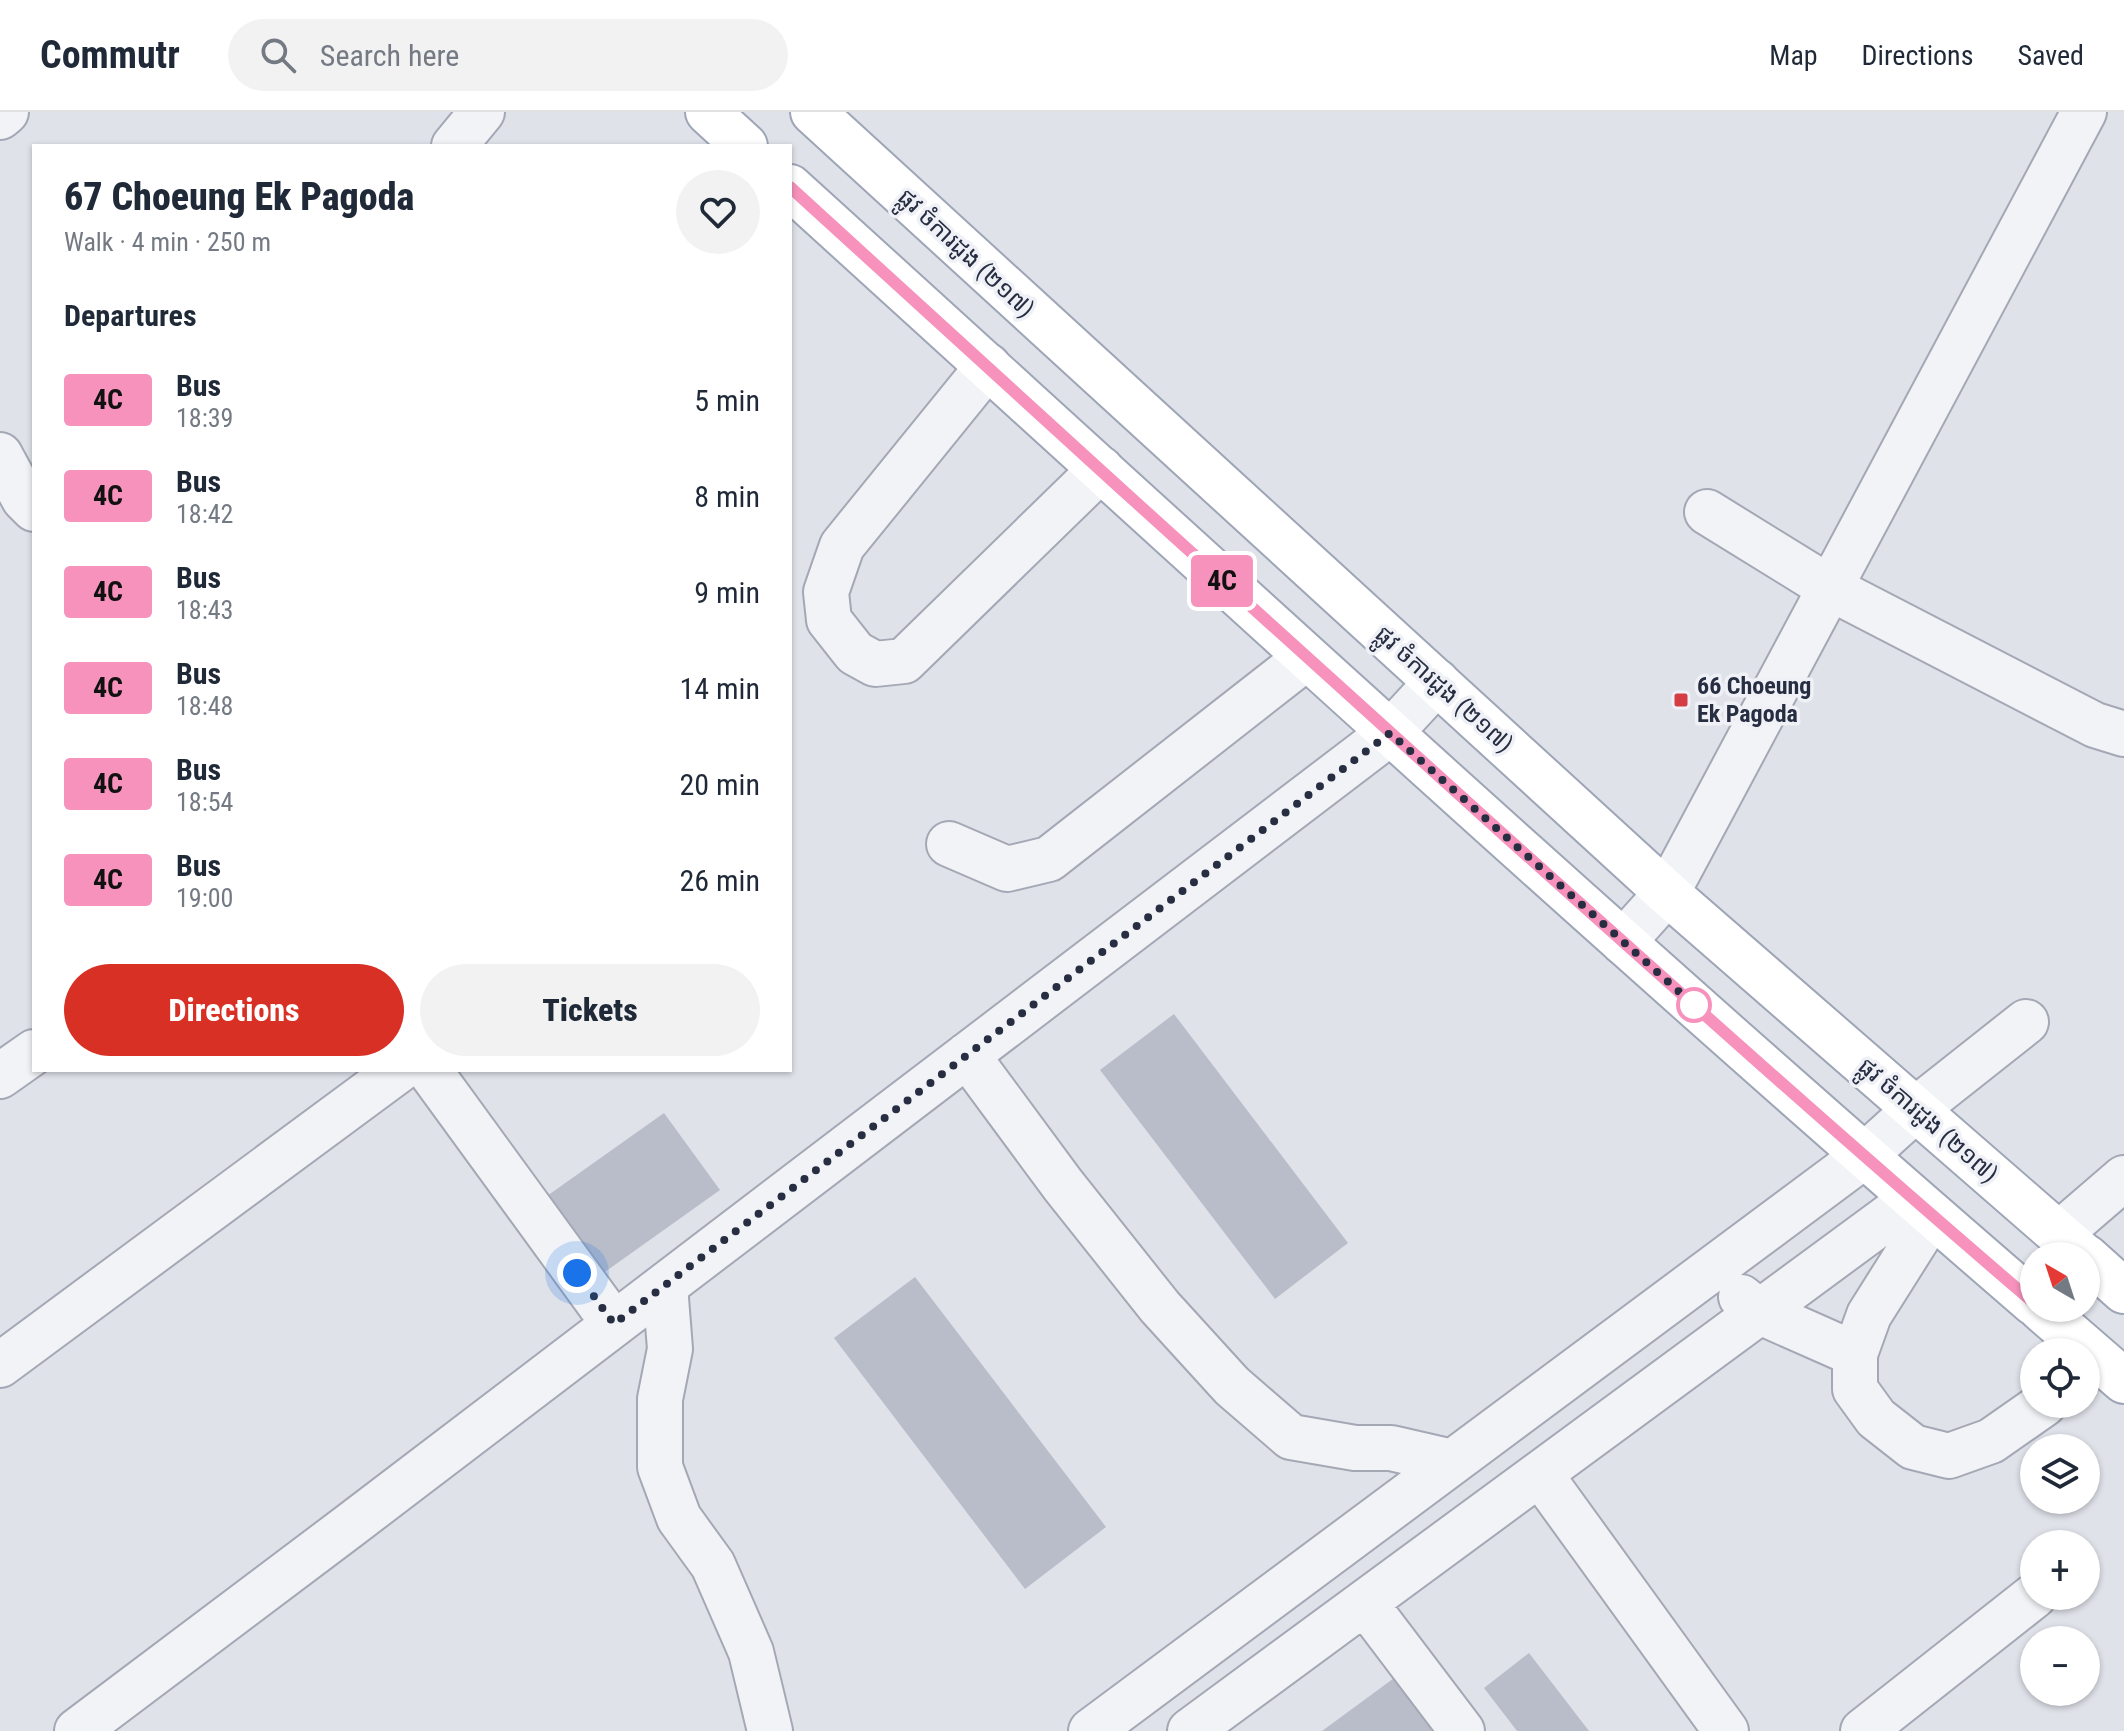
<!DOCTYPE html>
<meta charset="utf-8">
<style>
:root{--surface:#fff;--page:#f2f2f3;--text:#1f2937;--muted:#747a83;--line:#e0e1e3;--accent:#d93025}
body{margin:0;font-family:"Roboto Condensed","Noto Sans Khmer",sans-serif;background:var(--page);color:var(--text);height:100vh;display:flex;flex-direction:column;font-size:30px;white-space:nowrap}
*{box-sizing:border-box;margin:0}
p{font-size:26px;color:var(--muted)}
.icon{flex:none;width:44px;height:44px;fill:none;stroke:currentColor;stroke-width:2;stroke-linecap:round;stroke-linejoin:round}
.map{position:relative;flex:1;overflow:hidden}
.sheet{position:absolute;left:32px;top:32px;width:760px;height:928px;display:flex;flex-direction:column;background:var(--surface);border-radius:0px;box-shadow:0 2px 6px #0004}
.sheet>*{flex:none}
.badge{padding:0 16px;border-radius:6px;font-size:28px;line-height:52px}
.needle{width:52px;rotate:321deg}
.tools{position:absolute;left:2020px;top:1130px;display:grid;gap:16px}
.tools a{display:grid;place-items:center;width:80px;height:80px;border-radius:50%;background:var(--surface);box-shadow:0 2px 6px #0004;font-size:40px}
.you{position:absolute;width:40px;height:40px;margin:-20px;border:6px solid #fff;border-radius:50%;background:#1a73e8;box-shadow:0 0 0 12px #1a73e833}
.map>.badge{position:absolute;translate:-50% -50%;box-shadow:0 0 0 4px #fff}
h2{padding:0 32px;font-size:30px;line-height:72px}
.round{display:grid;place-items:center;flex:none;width:84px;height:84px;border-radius:42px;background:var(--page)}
.summary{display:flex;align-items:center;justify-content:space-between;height:136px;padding:0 32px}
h1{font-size:38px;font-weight:800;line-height:60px}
.action{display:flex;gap:16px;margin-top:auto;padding:16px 32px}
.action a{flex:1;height:92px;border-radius:48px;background:var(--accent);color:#fff;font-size:32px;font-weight:800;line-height:92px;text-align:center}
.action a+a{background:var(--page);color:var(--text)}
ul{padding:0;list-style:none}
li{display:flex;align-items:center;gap:24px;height:96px;padding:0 32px}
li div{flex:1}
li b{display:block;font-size:30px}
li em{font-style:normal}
li .badge{min-width:88px;font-weight:700;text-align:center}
header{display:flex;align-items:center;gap:48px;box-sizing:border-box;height:112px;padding:0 40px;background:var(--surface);border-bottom:2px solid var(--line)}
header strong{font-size:38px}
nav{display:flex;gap:44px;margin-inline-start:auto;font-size:28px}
.search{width:560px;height:72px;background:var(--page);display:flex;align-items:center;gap:20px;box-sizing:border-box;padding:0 28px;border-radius:44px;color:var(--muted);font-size:30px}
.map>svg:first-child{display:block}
.building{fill:#b9bdc9}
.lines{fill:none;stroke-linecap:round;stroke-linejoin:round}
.minor-casing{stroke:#a4a8b4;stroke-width:48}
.major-casing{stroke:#9ea5b6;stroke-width:48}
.minor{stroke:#f2f3f7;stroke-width:44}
.major{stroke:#fff;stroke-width:44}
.line-casing{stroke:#fff;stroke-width:18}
.line{stroke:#f792bd;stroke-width:12}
.walk{stroke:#272e42;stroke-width:8;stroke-dasharray:0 14.4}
.poi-dot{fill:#d63c43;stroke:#eff1f7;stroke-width:3}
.stop-dot{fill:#fff;stroke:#f792bd;stroke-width:4}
.labels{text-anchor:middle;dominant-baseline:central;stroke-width:7;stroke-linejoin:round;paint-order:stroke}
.street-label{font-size:24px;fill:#272e42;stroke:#eff1f7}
.poi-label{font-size:24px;font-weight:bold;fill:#272e42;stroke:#eff1f7;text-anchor:start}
</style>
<header>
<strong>Commutr</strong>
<div class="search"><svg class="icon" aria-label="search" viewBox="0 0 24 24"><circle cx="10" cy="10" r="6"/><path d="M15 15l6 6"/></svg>Search here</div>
<nav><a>Map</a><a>Directions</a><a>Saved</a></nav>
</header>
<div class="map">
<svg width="2124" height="1619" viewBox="0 0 2124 1619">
<rect width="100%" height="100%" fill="#dfe2e9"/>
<path class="building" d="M1174,902L1348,1131L1275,1187L1100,958Z
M664,1001L720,1078L602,1162L547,1084Z
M915,1165L1106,1415L1025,1477L834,1226Z
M1529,1541L1589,1619H1517L1484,1576Z
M1401,1561L1445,1619H1322Z"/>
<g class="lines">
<defs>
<path id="minor" d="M0,5L6,0
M454,34L482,0
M988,254L842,434L826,480L829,508L855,541L875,552L904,549L1101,357
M0,343L24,387L34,397
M1707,400L1830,476L2095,613L2124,622
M949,732L1007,757L1049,747L1306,546
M1623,830L1667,781L2084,0
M967,943L1063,1073L1160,1195L1232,1274L1291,1325L1355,1336H1391L1452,1350
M429,958L614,1212
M0,964L34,940
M1932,1103L1869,1203L1855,1242V1277L1876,1306L1913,1335L1949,1344L1991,1329L2044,1292
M2059,1122L2124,1066
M665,1174L670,1237L660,1287V1355L679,1406L713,1453L751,1540L770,1619
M1741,1185L1760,1200L1855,1242
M0,1253L399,958
M1540,1362L1726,1619
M1365,1491L1462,1619
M77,1619L348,1415L1390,621L1437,570
M1091,1619L1864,1044L1916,997L2026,910
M1190,1619L1913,1087
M1863,1619L2034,1484"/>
<path id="major" d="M708,0L745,34
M813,0L1667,781L2084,1144
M790,75C1202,449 1612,827 2034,1191
M2086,1145L2124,1179
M2040,1196L2124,1269"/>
</defs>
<use href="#minor" class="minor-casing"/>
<use href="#major" class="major-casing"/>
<use href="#minor" class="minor"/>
<use href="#major" class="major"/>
</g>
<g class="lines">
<defs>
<path id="line" d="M790,75C1028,292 1265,509 1505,724C1680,881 1855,1038 2034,1191"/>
</defs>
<use href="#line" class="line-casing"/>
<use href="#line" class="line"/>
<path class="walk" d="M577,1161L614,1212L1390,621L1694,893"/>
</g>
<rect class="poi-dot" x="1673" y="580" width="16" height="16" rx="4"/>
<circle class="stop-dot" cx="1694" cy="893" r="16"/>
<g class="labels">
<g class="street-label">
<text transform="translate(966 141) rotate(43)">ផ្លូវ ចំការដូង (២១៧)</text>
<text transform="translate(1444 577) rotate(42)">ផ្លូវ ចំការដូង (២១៧)</text>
<text transform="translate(1928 1008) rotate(41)">ផ្លូវ ចំការដូង (២១៧)</text>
</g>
<g class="poi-label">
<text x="1697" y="574">66 Choeung<tspan x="1697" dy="28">Ek Pagoda</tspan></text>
</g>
</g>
</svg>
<div class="tools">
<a><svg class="needle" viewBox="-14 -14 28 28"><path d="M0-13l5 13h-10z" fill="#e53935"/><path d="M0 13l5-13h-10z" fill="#747a83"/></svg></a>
<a><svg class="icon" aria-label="locate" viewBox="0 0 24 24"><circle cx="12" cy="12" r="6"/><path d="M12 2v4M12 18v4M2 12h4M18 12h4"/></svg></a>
<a><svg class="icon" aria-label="layers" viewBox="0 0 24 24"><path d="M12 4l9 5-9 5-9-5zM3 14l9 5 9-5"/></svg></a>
<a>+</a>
<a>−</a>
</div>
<div class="you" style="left:577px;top:1161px"></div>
<b class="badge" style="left:1222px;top:469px;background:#f792bd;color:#111">4C</b>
<section class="sheet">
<div class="summary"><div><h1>67 Choeung Ek Pagoda</h1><p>Walk · 4 min · 250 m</p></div><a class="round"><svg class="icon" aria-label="heart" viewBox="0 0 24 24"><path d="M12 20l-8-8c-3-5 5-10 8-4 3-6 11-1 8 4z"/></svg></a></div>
<h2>Departures</h2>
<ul>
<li><span class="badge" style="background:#f792bd;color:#111">4C</span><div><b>Bus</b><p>18:39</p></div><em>5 min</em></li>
<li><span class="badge" style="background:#f792bd;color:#111">4C</span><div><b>Bus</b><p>18:42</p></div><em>8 min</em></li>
<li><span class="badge" style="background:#f792bd;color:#111">4C</span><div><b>Bus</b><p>18:43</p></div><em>9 min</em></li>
<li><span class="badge" style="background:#f792bd;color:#111">4C</span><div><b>Bus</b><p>18:48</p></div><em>14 min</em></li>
<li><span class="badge" style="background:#f792bd;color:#111">4C</span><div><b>Bus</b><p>18:54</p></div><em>20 min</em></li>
<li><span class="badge" style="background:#f792bd;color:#111">4C</span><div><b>Bus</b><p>19:00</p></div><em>26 min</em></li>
</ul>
<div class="action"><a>Directions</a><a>Tickets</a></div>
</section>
</div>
